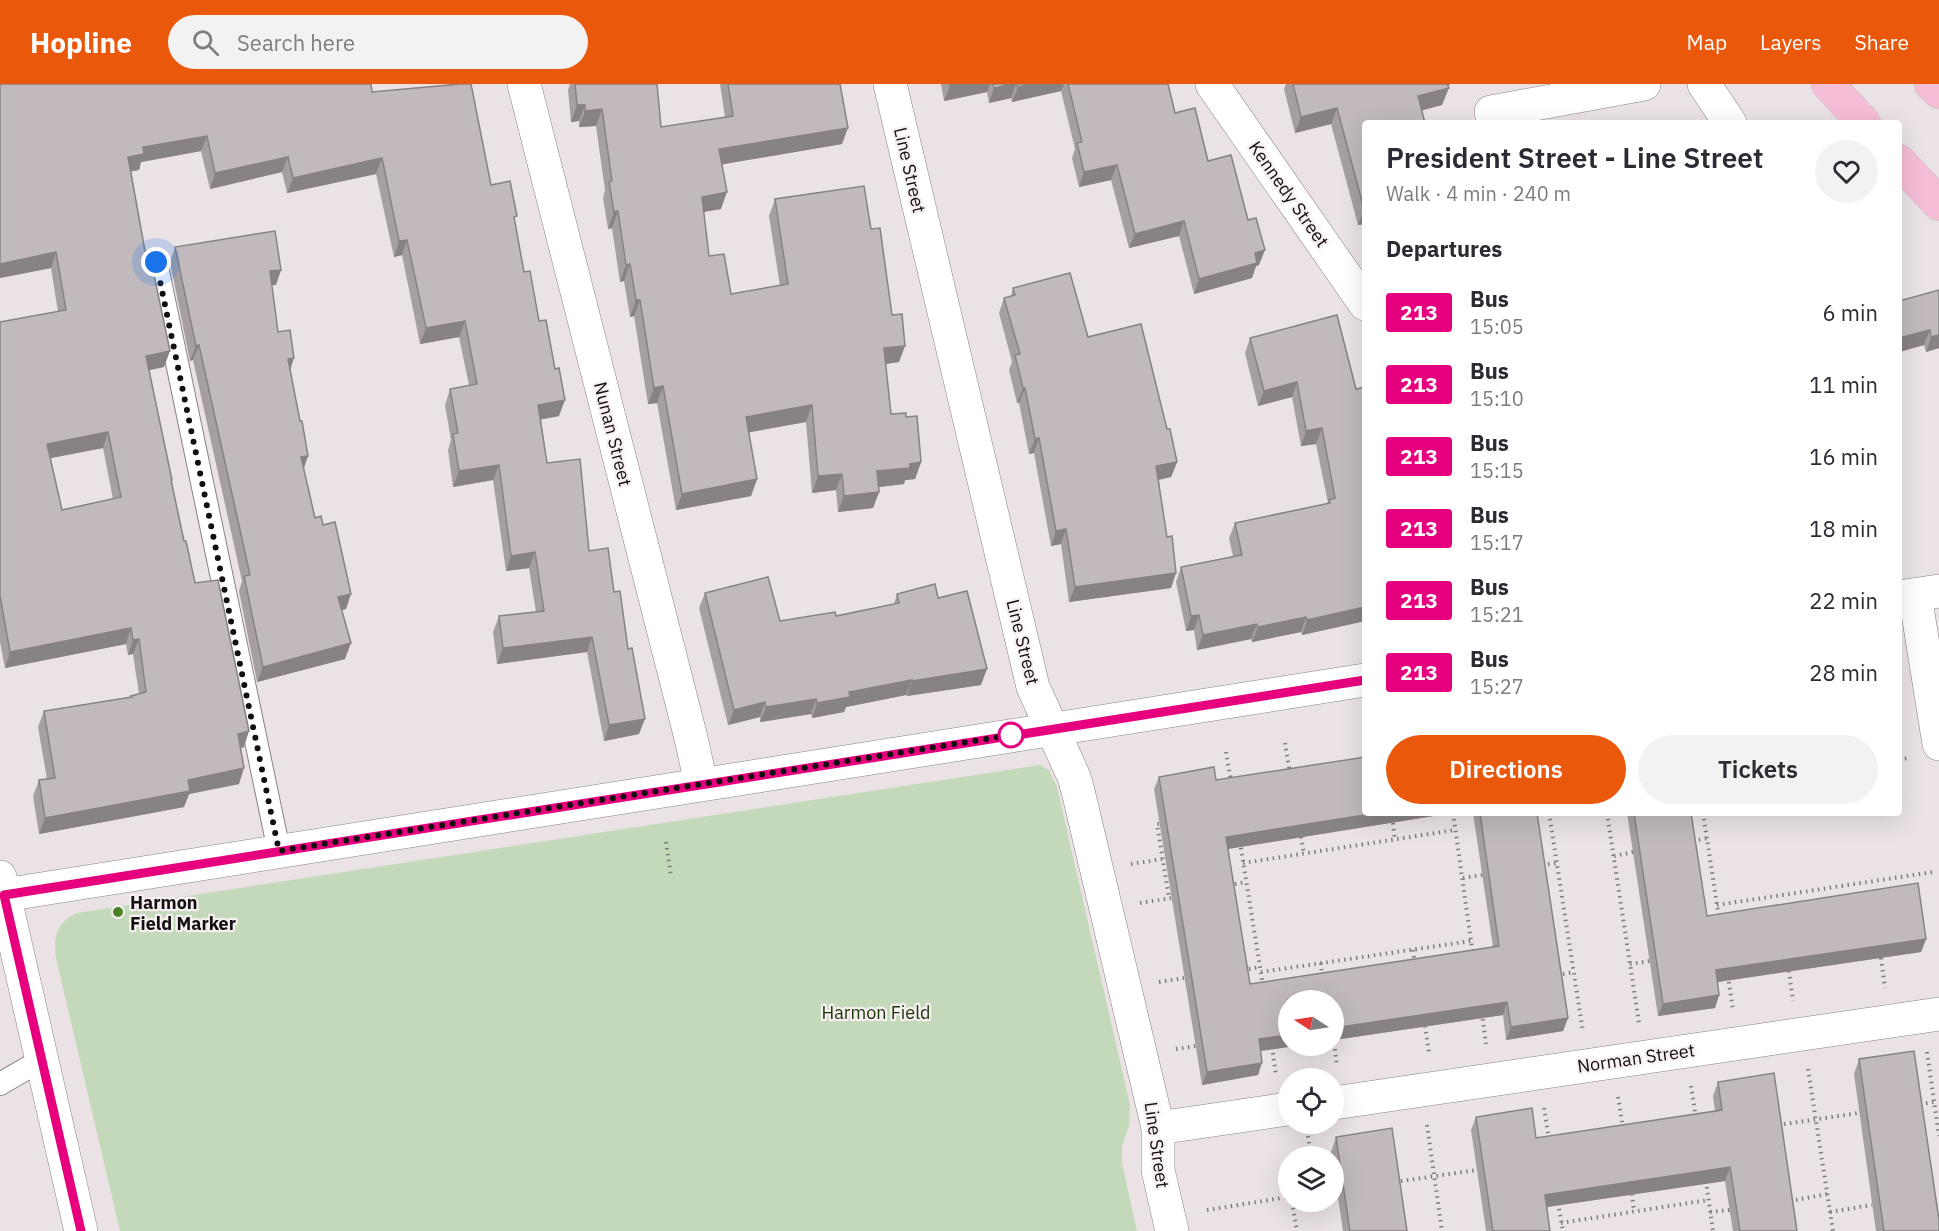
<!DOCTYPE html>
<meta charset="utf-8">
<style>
:root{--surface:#fff;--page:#f2f2f3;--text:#2b2b33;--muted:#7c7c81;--accent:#ea580c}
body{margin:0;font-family:"IBM Plex Sans",sans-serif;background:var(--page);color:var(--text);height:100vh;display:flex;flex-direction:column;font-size:22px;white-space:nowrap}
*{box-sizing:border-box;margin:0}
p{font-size:20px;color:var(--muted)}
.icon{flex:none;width:33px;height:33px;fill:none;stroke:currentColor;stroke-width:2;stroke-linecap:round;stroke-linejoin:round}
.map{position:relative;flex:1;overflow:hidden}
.sheet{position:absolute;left:1362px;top:36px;width:540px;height:696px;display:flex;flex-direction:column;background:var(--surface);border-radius:6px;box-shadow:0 6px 24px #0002}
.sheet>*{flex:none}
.badge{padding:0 12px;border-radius:4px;font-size:21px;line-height:39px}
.needle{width:39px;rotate:282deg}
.fabs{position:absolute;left:1278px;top:906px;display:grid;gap:12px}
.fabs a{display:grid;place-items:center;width:66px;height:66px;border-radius:50%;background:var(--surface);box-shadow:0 6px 24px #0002;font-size:30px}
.you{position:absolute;width:30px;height:30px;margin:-15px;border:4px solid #fff;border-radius:50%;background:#1a73e8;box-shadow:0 0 0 9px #1a73e833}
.map>.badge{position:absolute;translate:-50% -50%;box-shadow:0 0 0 3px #fff}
h2{padding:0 24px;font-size:22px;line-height:54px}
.round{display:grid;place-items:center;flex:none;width:63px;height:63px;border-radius:32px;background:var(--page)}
.head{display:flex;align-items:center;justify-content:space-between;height:102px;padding:0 24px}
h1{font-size:28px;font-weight:600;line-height:45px}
.cta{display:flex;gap:12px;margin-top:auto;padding:12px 24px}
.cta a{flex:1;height:69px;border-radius:36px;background:var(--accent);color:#fff;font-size:24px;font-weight:600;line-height:69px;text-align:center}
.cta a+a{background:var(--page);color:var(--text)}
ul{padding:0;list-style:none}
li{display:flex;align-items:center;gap:18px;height:72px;padding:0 24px}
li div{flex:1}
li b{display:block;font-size:22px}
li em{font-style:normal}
li .badge{min-width:66px;font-weight:700;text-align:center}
header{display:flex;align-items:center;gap:36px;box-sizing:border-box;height:84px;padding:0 30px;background:var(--accent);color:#fff}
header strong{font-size:28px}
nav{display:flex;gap:33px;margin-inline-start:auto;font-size:21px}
.search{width:420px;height:54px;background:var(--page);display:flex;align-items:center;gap:15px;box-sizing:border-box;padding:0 21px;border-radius:33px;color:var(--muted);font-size:22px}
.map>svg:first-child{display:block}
.green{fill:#c4d9ba}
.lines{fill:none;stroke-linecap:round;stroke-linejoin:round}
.lane-casing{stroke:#898285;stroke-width:24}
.street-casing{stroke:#898285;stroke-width:34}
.secondary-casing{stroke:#898285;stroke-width:34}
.highway-casing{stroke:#c1c1c1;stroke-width:34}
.path{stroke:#817c7e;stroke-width:4;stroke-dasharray:1.5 4.5;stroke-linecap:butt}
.lane{stroke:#fff;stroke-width:22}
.street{stroke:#fff;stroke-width:33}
.secondary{stroke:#fff;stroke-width:33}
.highway{stroke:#f6bdd6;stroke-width:33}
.wall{fill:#a69fa2;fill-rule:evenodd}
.shaded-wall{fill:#878284}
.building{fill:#c1b9bc;stroke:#878284;stroke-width:1.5;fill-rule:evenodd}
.line-casing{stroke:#fff;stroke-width:14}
.line{stroke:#e6007e;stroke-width:9}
.walk{stroke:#110f10;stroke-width:6;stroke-dasharray:0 10.8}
.stop-dot{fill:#fff;stroke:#e6007e;stroke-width:3}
.poi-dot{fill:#478423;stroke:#f7eff2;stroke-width:2}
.labels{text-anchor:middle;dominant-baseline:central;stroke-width:4.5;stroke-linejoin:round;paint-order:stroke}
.street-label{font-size:18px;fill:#110f10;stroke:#f7eff2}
.poi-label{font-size:18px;font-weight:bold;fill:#110f10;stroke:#f7eff2;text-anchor:start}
.park-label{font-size:18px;fill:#143500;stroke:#f7eff2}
</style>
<header>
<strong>Hopline</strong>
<div class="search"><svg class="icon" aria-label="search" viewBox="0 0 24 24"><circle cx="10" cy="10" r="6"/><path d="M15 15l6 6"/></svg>Search here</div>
<nav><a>Map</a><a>Layers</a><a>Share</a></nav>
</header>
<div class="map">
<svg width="1939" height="1147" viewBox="0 0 1939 1147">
<rect width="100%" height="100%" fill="#eae2e5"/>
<path class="green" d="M1040,681L1049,686L1057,703L1130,1021L1129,1042L1122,1062V1079L1137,1147H120L56,874C53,853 57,838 77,829Z"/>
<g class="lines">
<defs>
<path id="lane" d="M156,178L279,767
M0,1000L43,975"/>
<path id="street" d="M524,0L692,658L701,700
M890,0L1033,603L1074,693L1078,707L1158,1044V1086L1172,1147
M1212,0L1365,220
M1704,0L1730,39
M1491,28L1644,0
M1915,511L1939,660
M1334,1019L1939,930
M1158,1044L1288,1025"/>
<path id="secondary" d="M1899,513L1939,507
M0,793L81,1147
M4,811L1365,596"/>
<path id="highway" d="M1828,0L1864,39
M1931,0L1939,8
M1899,77L1939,120"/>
</defs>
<use href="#lane" class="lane-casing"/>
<use href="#street" class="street-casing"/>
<use href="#secondary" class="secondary-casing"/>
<use href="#highway" class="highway-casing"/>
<path class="path" d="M1285,659L1290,690
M1226,668L1231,697
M1899,676L1908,674
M1453,729L1473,871
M1549,729L1583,948
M1607,729L1639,939
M1703,729L1719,834
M1393,739L1395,756
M1159,740H1157L1169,814
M1301,753L1304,770
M1693,757L1707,754
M666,758L671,792
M1240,758L1263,902
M1614,772L1633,768
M1243,779L1455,746
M1131,780L1163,775
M1542,781L1557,779
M1463,794L1482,791
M1229,801L1246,798
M1140,819L1171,814
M1717,821L1933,788
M1413,866L1415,880
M1881,874L1885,904
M1321,879L1322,893
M1630,880L1650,877
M1243,886L1260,883
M1789,887L1793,917
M1261,888L1471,857
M1557,891L1574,888
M1728,892L1733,926
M1159,898L1184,894
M1482,929L1486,960
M1425,942L1429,968
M1334,959L1337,982
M1272,963L1276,991
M1176,965L1196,962
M1927,968L1939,1052
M1808,985L1833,1147
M1691,1002L1696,1034
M1618,1013L1623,1044
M1920,1020L1934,1018
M1544,1024L1549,1055
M1427,1041L1442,1147
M1778,1041L1859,1029
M1308,1052L1311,1072
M1706,1097L1713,1147
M1395,1098L1477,1086
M1334,1106L1336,1105
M1632,1110L1634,1128
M1790,1117L1828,1110
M1292,1118L1297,1147
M1558,1119L1563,1147
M1207,1126L1288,1113
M1710,1128L1730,1126
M1830,1128L1872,1121
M1561,1139L1708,1116"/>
<use href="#lane" class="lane"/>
<use href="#street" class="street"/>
<use href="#secondary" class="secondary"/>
<use href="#highway" class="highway"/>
</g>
<path class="wall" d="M0,0L372,8L491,101L515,138L524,188L539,237L559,332L541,335L547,379L589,467L614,508L639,650L604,657L587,568L497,580L493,548L499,532L536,528L529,484L506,487L493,396L453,403L448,366L451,356L445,321L450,305L469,301L459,253L420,260L402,171L394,173L376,90L287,109L282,88L210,105L201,67L141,78L139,86L131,87L164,283L149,286L184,457L195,499L244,663L241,664L239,700L189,710L184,723L39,750L33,712L39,696L47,695L38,643L44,627L131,613V612L139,610L133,570L128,571L126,560L5,584L0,558V238L58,228L51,184L0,194ZM103,364L113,415L62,426L50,374Z
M570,0H657L661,43L725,33L720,0H840L842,60L722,80L721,125L704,128L709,172L731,210L780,202L769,132L775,115L871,145L892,231L899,278L885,280L891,330L906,333L921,378L915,395L905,396L904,400L879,403V408L873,424L838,428L836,406L812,409L806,338L748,348L757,395L751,412L676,426L657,319L648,320L634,232L630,233L624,197L620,198L612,144L608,145L603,114L605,106L596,42L579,43V37L571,38L568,6Z
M941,0H1168L1175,29L1208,77L1259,181L1256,182L1252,194L1194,210L1179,152L1129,164L1111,96L1079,103L1072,74L1075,65L1061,7L1012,18L1011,14L989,19L987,8L944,17Z
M1286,0H1450L1448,2L1442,21L1422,26L1365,140L1358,141L1331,40L1295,49L1284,5Z
M175,163L276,201H272L278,248L290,286L303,385L315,434L346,525L342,526L345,575L257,598L239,507L242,497L193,276L190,277L170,178Z
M1013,204L1088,253L1167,345L1177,378L1171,393L1159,396L1171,504L1069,518L1061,460L1051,462L1034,369L1029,370L1019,319H1017L1009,286L1012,278L999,229L1004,214L1011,212Z
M1939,206V264L1926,268L1924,261L1899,268V217Z
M1250,254L1356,305L1365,303V537L1302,551L1301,548L1252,558L1251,555L1197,566L1194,546L1186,547L1176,498L1181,483L1233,472L1229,454L1235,439L1328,419L1316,360L1301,362L1292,313L1258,322L1245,269Z
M705,509L780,537L836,532L894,520L897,510L938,514L981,601L907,612L906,611L846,623L844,628L812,634L811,630L760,638V633L728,641L699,524Z
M1159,693L1216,696L1452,729L1228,765L1250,900L1493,863L1473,729H1537L1568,934L1563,947L1506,956L1503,931L1334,956V916L1260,967L1258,991L1202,1001L1154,705Z
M1627,729H1691L1707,832L1926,855L1921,868L1717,898L1719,911L1715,924L1658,932Z
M1859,975L1939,1147H1876L1854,990Z
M1718,998L1797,1147H1733L1725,1097L1547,1123L1550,1147H1486L1471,1046L1476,1033L1536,1054L1715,1027L1713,1012Z
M1336,1053L1407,1147H1343L1334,1087V1072H1331V1068Z"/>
<path class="shaded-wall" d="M961,0H990L987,8L944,17L950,2Z
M1012,0H1016L1011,14L989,19L994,4Z
M1032,0H1064L1061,7L1012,18L1018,3Z
M1443,0H1450L1444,6L1449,4L1442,21L1412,29L1418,12Z
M577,21H585L579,37L571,38Z
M1337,24L1331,40L1295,49L1301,33Z
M602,25L596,42L579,43L585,27Z
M848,44L842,60L713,82L719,65Z
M207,52L201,67L141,78L139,86L122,89L128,73L143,63Z
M288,73L282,88L210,105L215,89Z
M382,74L376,90L287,109L293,94Z
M1117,81L1111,96L1079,103L1084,88Z
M727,108L721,125L696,129L702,113Z
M1364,125L1365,140L1358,141Z
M618,127L612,144L608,145L614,128Z
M1184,137L1179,152L1129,164L1135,150Z
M407,156L402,171L394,173L399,157Z
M1265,166L1259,181L1256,182L1252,194L1194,210L1199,195L1255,169Z
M56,168L51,184L0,194V180Z
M630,180L624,197L620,198L626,181Z
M281,186L276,201L264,202L270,187Z
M636,216H640L634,232L630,233Z
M465,237L459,253L420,260L426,244Z
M1930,246L1924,261L1899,268V254Z
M1939,251V264L1926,268L1931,253Z
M199,261L193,276L190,277L196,262Z
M905,262L899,278L878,281L884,264Z
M170,267L164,283L140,288L146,272Z
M294,274L289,290L288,275Z
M1297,298L1292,313L1258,322L1264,307Z
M663,302L657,319L648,320L654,304Z
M1023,304H1025L1019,319H1017Z
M565,316L559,332L533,337L538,321Z
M812,321L806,338L740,350L746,333Z
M1322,344L1316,360L1301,362L1306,347Z
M108,348L103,364L41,376L47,360Z
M1039,354L1034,369L1029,370L1035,355Z
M308,372L303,387L301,373Z
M921,378L915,395L905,396L904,400L871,404L877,387L910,380Z
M1177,378L1171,393L1151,397L1156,382Z
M499,381L493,396L453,403L459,387Z
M842,390L836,406L812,409L818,392Z
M757,395L751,412L676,426L682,410Z
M879,408L873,424L838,428L844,412Z
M1066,445L1061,460L1051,462L1056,447Z
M535,468L529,484L506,487L511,472Z
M1176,489L1171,504L1069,518L1075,503Z
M351,510L346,525L333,528L338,513Z
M1365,523V537L1302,551L1307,536Z
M1199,531L1194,546L1186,547L1191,532Z
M1306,533L1301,548L1252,558L1258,543Z
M1257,540L1251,555L1197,566L1203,551Z
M131,544L126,560L5,584L10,568Z
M592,553L587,568L497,580L503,564Z
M139,555L133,570L128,571L133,556Z
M351,559L345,575L257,598L263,583Z
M987,585L981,601L907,612L912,597Z
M912,596L906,611L846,623L844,628L812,634L817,619L849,608Z
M816,615L811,630L760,638L766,623Z
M765,618L760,633L728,641L734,626Z
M645,635L639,650L604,657L609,641Z
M249,647L244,663L232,666L238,650Z
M244,684L239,700L189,710L184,723L39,750L45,734L188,696Z
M1377,729H1452L1221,766L1226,753Z
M1926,855L1921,868L1711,899L1716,886Z
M1719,911L1715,924L1658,932L1663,920Z
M1507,918L1503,931L1334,956V944Z
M1568,934L1563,947L1506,956L1511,943Z
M1288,951V962H1296L1254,968L1259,955Z
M1262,979L1258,991L1202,1001L1207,988Z
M1730,1083L1725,1097L1540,1124L1545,1111Z"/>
<path class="building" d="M0,0H371L372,8L460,0H471L491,101L510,97L517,132L514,133L524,188L530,187L539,237L546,236L555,285L559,284L565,316L538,321L547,379L580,375L589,467L608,464L614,508L620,507L628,565L632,564L645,635L609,641L592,553L503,564L499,532L544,527L535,468L511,472L499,381L459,387L453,350L458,349L450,305L477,300L465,237L426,244L407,156L399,157L382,74L293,94L288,73L215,89L207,52L143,63L144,70L128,73L145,167H149L170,267L146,272L172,396H171L184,457H186L195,499L218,496L249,647L238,650L244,684L188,696L190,707L45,734L39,696L55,694L44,627L132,613L131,612L146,608L139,555L133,556L131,544L10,568L0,512V238L66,226L56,168L0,180ZM108,348L121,413L62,426L47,360Z
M575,0H657L661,43L733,32L728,0H840L848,44L719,65L727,108L702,113L709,172L724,170L731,210L788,200L775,115L864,102L871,145L880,144L892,231L902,230L905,262L884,264L891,330L906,329V333L917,332L921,378L910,380V384L877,387L879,408L844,412L842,390L818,392L812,321L746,333L757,395L682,410L663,302L654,304L640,216H636L630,180L626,181L618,127L614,128L609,98L612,97L602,25L585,27V21H577Z
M949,0H961L950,2Z
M993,0H1012L994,4Z
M1017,0H1032L1018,3Z
M1068,0H1168L1175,29L1195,24L1208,77L1231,71L1248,136L1256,134L1265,166L1255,169L1257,179L1199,195L1184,137L1135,150L1117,81L1084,88L1077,59L1082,58Z
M1293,0H1447L1449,4L1418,12L1425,39H1365L1364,125L1337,24L1301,33Z
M275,147L281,186L270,187L278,248L290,246L294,274L288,275L300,337H302L308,372L301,373L315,434L321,432L323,441L335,438L351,510L338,513L351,559L263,583L244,492L250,491L199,261L196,262L175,163Z
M1070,189L1088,253L1141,240L1167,345H1170L1177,378L1156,382L1167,453L1172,452L1176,489L1075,503L1066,445L1056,447L1039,354L1035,355L1025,304H1023L1015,271L1020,270L1004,214L1015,211L1013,204Z
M1939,206V251L1931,253L1930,246L1899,254V217Z
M1337,231L1356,305L1365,303V523L1307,536L1306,533L1258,543L1257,540L1203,551L1199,531L1191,532L1181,483L1242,471L1235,439L1330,419L1329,416L1335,414L1322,344L1306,347L1297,298L1264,307L1250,254Z
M768,493L780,537L835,528L836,532L899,519L897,510L935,500L938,514L967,507L987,585L912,597V596L849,608L850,613L817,619L816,615L766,623L765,618L734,626L705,509Z
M1365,673V729H1377L1226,753L1250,900L1499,862L1480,729H1537L1568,934L1511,943L1507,918L1334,944V916H1288V951L1259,955L1262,979L1207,988L1159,693L1214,683L1216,696Z
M1634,729H1691L1707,832L1918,799L1926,855L1716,886L1719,911L1663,920Z
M1914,967L1939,1136V1147H1884L1859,975Z
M1774,989L1797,1147H1740L1730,1083L1545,1111L1550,1147H1493L1476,1033L1532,1024L1536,1054L1722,1026L1718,998Z
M1392,1044L1407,1147H1350L1336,1053Z"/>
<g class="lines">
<defs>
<path id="line" d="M81,1147L4,811L1365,596"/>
</defs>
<use href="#line" class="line-casing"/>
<use href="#line" class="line"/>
<path class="walk" d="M156,178L279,767L1018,650L1011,651"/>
</g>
<circle class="stop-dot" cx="1011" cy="651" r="12"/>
<circle class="poi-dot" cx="118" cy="828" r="6"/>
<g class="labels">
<g class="street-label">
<text transform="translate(910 86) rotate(77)">Line Street</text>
<text transform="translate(1289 110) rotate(55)">Kennedy Street</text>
<text transform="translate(613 350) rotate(76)">Nunan Street</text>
<text transform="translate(1023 558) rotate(76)">Line Street</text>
<text transform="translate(1636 974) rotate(-8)">Norman Street</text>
<text transform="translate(1157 1061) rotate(82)">Line Street</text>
</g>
<g class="poi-label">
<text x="130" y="818">Harmon<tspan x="130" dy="21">Field Marker</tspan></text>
</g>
<g class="park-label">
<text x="876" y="928">Harmon Field</text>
</g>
</g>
</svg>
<div class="fabs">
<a><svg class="needle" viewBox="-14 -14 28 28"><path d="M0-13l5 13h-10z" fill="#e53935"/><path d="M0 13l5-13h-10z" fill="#7c7c81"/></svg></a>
<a><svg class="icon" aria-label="locate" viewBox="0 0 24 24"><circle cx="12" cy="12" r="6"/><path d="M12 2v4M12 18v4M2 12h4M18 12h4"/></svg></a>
<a><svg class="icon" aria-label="layers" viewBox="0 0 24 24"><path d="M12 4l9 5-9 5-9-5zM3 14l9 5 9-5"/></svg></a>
</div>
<div class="you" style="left:156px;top:178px"></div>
<section class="sheet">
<div class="head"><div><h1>President Street - Line Street</h1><p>Walk · 4 min · 240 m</p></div><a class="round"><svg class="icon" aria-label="heart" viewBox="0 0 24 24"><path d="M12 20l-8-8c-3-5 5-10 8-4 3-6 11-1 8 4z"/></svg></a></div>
<h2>Departures</h2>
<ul>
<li><span class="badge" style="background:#e6007e;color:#fff">213</span><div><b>Bus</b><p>15:05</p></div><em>6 min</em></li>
<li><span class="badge" style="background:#e6007e;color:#fff">213</span><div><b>Bus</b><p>15:10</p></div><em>11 min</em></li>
<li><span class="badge" style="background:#e6007e;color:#fff">213</span><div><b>Bus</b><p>15:15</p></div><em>16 min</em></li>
<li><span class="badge" style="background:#e6007e;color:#fff">213</span><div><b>Bus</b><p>15:17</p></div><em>18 min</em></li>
<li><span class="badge" style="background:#e6007e;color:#fff">213</span><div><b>Bus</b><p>15:21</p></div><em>22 min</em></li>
<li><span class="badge" style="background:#e6007e;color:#fff">213</span><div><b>Bus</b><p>15:27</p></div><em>28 min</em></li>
</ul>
<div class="cta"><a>Directions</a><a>Tickets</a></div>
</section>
</div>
